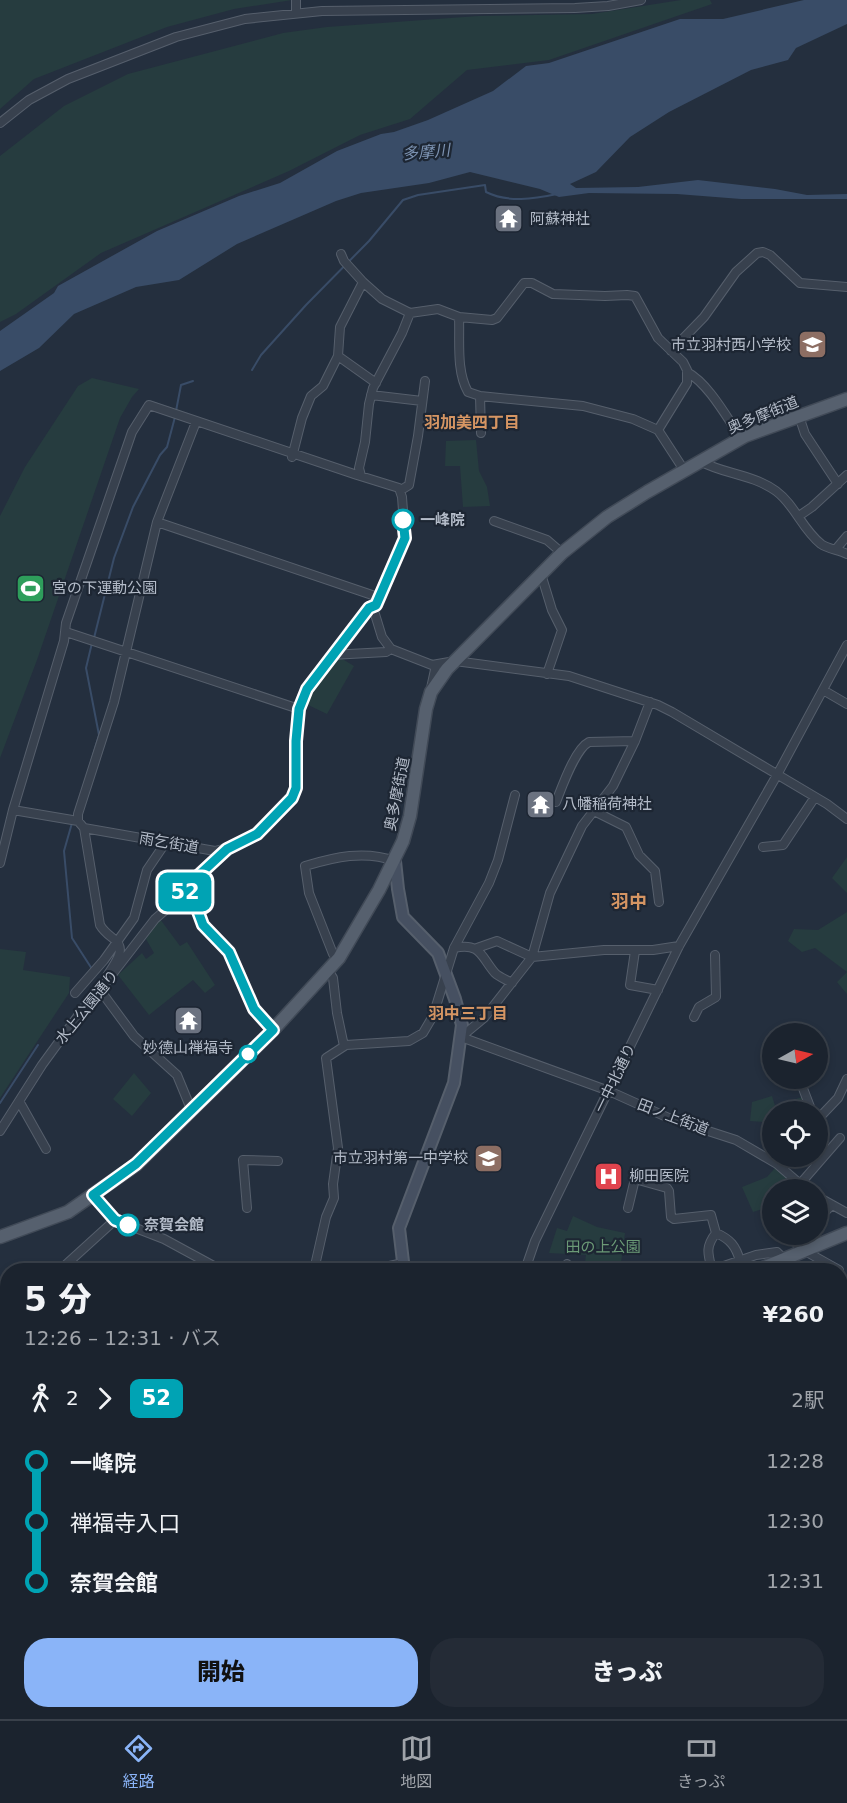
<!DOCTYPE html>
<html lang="ja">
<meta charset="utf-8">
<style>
:root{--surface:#1b232e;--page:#242b36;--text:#f1f3f6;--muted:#a0a4aa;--line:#39404a;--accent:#8ab4f8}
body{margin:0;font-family:"DejaVu Sans","Noto Sans JP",sans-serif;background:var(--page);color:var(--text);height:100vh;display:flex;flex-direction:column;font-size:22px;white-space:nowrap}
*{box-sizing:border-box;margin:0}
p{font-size:20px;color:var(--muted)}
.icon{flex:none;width:33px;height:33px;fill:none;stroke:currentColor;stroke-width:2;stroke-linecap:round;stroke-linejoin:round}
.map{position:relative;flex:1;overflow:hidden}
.drawer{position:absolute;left:0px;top:1263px;width:848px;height:456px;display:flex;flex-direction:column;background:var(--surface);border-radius:24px 24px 0 0;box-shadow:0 3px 9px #0003,0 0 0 2px var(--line)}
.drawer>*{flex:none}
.badge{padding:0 12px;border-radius:9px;font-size:21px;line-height:39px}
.needle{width:39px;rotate:82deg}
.controls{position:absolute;left:762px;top:1023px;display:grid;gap:12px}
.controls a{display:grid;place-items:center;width:66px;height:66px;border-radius:50%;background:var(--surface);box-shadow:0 3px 9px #0003,0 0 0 2px var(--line);font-size:30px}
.map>.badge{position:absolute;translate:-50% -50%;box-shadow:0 0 0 3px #fff}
.legs{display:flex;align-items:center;gap:9px;height:66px;padding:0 24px;font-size:20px}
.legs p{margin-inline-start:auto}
.summary{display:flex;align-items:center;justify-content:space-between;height:102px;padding:0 24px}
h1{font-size:33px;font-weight:800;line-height:45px}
.primary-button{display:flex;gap:12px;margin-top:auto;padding:12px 24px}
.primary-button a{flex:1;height:69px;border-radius:24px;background:var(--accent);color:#111;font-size:24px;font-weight:800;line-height:69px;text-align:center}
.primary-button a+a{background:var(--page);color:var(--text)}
ul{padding:0 24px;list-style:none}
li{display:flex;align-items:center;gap:21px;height:60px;font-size:22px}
li i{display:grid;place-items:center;width:9px;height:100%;margin:0 8px;background:currentColor}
li i::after{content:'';width:15px;height:15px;margin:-8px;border:4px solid;border-radius:50%;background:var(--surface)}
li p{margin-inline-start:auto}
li:first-child i{background:linear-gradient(#0000 50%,currentColor 0)}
li:last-child i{background:linear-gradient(currentColor 50%,#0000 0)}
.tabs{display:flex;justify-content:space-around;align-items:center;height:84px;border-top:2px solid var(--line);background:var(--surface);font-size:16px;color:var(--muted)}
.tabs a{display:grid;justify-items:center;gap:3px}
.tabs .active{color:var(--accent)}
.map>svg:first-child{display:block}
.green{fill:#263c3f}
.water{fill:#394c67}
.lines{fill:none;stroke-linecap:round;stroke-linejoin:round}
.stream{stroke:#394c67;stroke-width:2}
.street-casing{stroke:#565f6c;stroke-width:10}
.secondary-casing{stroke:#565f6c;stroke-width:14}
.primary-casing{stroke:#414a57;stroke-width:15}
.street{stroke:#38414e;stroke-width:8}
.secondary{stroke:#465061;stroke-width:10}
.primary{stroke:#56606e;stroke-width:12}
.rail{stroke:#5a6575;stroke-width:2;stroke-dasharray:6 6;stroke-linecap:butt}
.line-1-casing{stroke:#fff;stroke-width:14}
.line-1{stroke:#00a3b4;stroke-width:9}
.stop-1-dot{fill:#fff;stroke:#00a3b4;stroke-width:3}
.labels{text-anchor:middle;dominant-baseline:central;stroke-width:4.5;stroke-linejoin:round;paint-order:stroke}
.poi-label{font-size:15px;fill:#b4bcc9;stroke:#1d2633;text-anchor:start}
.street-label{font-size:15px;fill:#b4bcc9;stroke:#1d2633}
.stop-label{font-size:15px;font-weight:bold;fill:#b4bcc9;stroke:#1d2633;text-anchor:start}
.park-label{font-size:15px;fill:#6b9a76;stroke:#1d2633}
.water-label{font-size:16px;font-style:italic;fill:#7c92b1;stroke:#1d2633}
.neighbourhood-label{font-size:16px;font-weight:bold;fill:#d59563;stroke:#1d2633}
.quarter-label{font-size:18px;font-weight:bold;fill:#d59563;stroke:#1d2633}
</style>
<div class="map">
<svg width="847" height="1719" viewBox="0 0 847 1719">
<rect width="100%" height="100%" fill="#242f3e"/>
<path class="green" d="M0,0H292L234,9L167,27L34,79L0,109Z
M681,0H710L712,4L549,60L467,70L410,119L360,135L289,171L101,253L16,314L0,322V156L64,106L128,74L283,33L327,27L478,16L592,14Z
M92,378L139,389L132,397L120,418L37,660L0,758V516L25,467L78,386Z
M476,440L479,471L487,487L490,506L463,507L460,466H445L446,441Z
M339,657L354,666L327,714L304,703L310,689L332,658Z
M847,857V893L832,878Z
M847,912V994L837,982L847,972L815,948L802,952L788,941L794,929L818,930Z
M160,919L180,946L187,942L215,985L205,993L193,980L149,1015L118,975L142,953L146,959L154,953L146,939Z
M0,949L26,952L23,970L70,977L69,993L0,1098Z
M134,1073L151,1093L132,1116L113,1099Z
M772,1096L775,1106L802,1097L806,1108L796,1111L772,1112V1119L766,1122L750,1121L752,1102Z
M775,1168L798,1188L795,1189L772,1190V1206L753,1212L742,1187L767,1177Z
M573,1216L597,1227L625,1233L620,1270H584L586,1255L549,1253L557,1228L567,1231Z"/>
<path class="water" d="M804,0H847V24L796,48L788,60L751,70L669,112L630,137L596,172L570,184L576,188L638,187L698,180L775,189L807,195L847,194V199H741L677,194L589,193L559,197L540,189L470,172L429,183L361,193L336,201L237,244L179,280L136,287L74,314L39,348L0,371V331L54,293L58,286L157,231L239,196L280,183L337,151L381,134L394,132L428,120L493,91L526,66L549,63L680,19H723Z"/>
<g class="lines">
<path class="stream" d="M252,370L261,355L306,305L369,241L403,200L418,195L485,185L486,192C508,203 534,199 557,194
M176,411L181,385L193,381
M94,638L114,558L133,507L160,455L167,447L175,417
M88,772L99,735L86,668L92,643
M72,823L64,851L72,938L92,969
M0,1103L38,1045"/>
<defs>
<path id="street" d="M296,0V13
M0,123L29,100L68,79L176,37L245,19L322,11L575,8L608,6L641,0
M341,254L344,261L363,282L382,299L410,313L438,309L459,317L492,320L497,318L524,283H532L553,294L605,296L627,295L635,296L658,338L683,362L687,370V383L658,430L684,470
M459,317C460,341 456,371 468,392L480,396L583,406L633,419L658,430
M671,351L704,317L736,272L757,253L763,252L770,255L800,283L847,287
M338,356L376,383
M687,372C709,384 727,418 741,438
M371,395L422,401
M480,396L481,433
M799,416L805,434L838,484
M292,457L302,418L311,396L323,386L338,356L340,327L363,282
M702,462C724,474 752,474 776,491C795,505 802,529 821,544C828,549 839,550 847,554
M361,476L359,468L365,442L369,404L373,388L402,333L410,313
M401,490L409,485L418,436L425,381
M799,516L812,507L847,475
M494,521L547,540L562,553
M157,522L378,597
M836,549L847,536
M541,574L552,610L562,630L547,674
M66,632L299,709
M331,655L386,652L391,649
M431,688L436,665
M823,690L847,704
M556,802C562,787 575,749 589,742L635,741
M13,810L78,821L84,828L100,925C104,932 109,935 115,940C127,950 114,964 107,976
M594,811L626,827L639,855L655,871L659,902
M78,821V814L114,702L157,522L196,422
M84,828L215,851L235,846L250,838L271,822L293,798L297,781L296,741L299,709L307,689L369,608L376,605
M763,847L783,845L815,797
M0,863L13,810L64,641L66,623L132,432L149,405L357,475L399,488L402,497L405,538L383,585L374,611L382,637L391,649L432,665L455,661L569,676L658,705L672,712L827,804L847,819
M185,893L196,906L203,925L229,952L254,1009L273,1030
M185,893V888L226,850
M454,948C481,942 481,957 495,973C499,977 507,980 512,983
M477,948L497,941L532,957L604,950H653L679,946
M635,951L630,985L658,990
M339,958L333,954L309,893L305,866C335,857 364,850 395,861
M328,970L333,978L337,1013L344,1046
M100,990L134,1036L177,1075L191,1109
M75,993L104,960L134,918L147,870L166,842
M694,1017L699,1007L716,997L715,955
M461,1037L484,1018L532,957L550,893L582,826L613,786L635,741L650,702
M461,1037L609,1091L671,1119L736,1140L777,1164L807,1190
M799,1078L812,1112
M19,1101L46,1149
M818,1119L838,1098L847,1079
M0,1131L42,1065L88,1002L100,990L155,919L185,893
M800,1184L840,1138
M93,1195L115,1220L164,1239L221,1270
M818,1197L847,1213
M247,1208L243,1160L278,1161
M628,1208L635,1179L667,1188L669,1191L671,1217L674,1219L711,1215L716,1233C730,1239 736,1246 740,1261
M818,1218L832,1205
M805,1251L839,1270
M799,1253L797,1243L804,1234
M60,1270L115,1220
M314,1270L326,1217L334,1198L333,1184L338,1148L326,1058L346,1045L409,1041L423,1033L433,1016L454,948L489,883L498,860L515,795
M380,1270L385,1267L403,1263
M525,1270L535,1241L679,946L777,775L847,645
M566,1270L567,1264
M712,1270L756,1255L777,1252L784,1259
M712,1270C708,1254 705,1247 716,1233
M0,1354L3,1336L8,1322
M840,1361L847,1362
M840,1502L847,1496
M0,1534L8,1530
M840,1586L847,1595
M0,1634L8,1630
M840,1643L847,1638
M0,1674L8,1671
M63,1712L64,1719
M221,1712L232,1719
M610,1712L616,1719
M687,1712L693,1719
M775,1712L781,1719
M192,1719V1712
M274,1719L284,1712
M487,1719L506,1712
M574,1719L583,1712
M747,1719L756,1712"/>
<path id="secondary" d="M395,861L398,889L403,917L438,953L455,999L462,1025L454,1083L399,1228L404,1270
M840,1415L847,1399
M343,1719L345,1712"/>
<path id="primary" d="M0,1237L68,1212L137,1164L273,1030L339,958L379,890L403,841L410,816L426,709L431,692L447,669L562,553L607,517L647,492L745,436L847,399
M758,1270L847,1233
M128,1719L136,1712"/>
</defs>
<use href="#street" class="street-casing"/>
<use href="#secondary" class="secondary-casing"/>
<use href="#primary" class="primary-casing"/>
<use href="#street" class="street"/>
<use href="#secondary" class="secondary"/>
<use href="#primary" class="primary"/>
<path class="rail" d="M840,1493L847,1487
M555,1719L564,1712"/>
</g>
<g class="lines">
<defs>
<path id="line-1" d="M128,1225L115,1220L93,1195L136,1164L273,1030L254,1009L229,952L203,925L196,906L185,893V888L227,849L257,834L292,798L296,788V741L299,709L307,689L369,608L376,605L405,538L403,520"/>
</defs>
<use href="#line-1" class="line-1-casing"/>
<use href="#line-1" class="line-1"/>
</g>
<defs>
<symbol id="temple-square" viewBox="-11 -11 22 22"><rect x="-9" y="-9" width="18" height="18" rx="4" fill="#6b7280" stroke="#1d2633"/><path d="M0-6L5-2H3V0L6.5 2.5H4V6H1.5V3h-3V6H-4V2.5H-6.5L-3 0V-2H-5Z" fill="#fff"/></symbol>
<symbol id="school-square" viewBox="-11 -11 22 22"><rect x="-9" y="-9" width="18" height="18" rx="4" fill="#8d6e63" stroke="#1d2633"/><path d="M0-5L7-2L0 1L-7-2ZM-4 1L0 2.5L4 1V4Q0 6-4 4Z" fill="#fff"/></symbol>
<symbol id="stadium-square" viewBox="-11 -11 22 22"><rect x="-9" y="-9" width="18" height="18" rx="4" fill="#2e9e5b" stroke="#1d2633"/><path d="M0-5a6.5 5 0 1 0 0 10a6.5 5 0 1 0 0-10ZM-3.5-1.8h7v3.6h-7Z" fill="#fff"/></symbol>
<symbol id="hospital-square" viewBox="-11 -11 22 22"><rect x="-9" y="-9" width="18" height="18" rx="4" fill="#e0444e" stroke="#1d2633"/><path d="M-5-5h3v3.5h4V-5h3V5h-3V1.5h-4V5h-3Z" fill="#fff"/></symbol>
</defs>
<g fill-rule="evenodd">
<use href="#temple-square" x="492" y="202" width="33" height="33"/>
<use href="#school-square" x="796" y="328" width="33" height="33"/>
<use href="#stadium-square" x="14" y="572" width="33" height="33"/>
<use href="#temple-square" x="524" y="788" width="33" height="33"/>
<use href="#temple-square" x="172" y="1004" width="33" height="33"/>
<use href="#school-square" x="472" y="1142" width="33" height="33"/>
<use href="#hospital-square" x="592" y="1160" width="33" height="33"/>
</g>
<g class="stop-1-dot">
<circle cx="403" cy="520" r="10"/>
<circle cx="248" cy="1054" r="8"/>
<circle cx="128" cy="1225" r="10"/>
</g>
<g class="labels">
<g class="poi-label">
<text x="530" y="219">阿蘇神社</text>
<text x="791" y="345" text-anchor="end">市立羽村西小学校</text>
<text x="52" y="588">宮の下運動公園</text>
<text x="562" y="804">八幡稲荷神社</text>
<text x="188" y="1048" text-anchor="middle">妙德山禅福寺</text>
<text x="468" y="1158" text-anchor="end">市立羽村第一中学校</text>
<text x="629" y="1176">柳田医院</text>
</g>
<g class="street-label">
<text transform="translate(763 415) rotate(-22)">奥多摩街道</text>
<text transform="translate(397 794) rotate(-79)">奥多摩街道</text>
<text transform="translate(169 843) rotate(10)">雨乞街道</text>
<text transform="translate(87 1007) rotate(-51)">水上公園通り</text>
<text transform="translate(615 1078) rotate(-64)">一中北通り</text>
<text transform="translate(673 1117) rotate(21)">田ノ上街道</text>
</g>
<g class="stop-label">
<text x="420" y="520">一峰院</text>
<text x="144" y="1225">奈賀会館</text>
</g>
<g class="park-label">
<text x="603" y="1247">田の上公園</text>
</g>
<g class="water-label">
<text transform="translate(426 152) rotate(-5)">多摩川</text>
</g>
<g class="neighbourhood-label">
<text x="472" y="422">羽加美四丁目</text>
<text x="468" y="1013">羽中三丁目</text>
</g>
<g class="quarter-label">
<text x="629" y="901">羽中</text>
</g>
</g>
</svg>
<div class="controls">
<a><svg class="needle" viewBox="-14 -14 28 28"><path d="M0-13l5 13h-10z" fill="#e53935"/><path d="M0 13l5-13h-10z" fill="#a0a4aa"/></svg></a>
<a><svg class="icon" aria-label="locate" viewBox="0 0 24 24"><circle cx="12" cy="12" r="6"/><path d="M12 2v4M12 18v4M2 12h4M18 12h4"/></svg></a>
<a><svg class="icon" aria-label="layers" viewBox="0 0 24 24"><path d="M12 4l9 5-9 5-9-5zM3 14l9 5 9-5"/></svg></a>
</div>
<b class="badge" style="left:185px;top:892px;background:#00a3b4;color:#fff">52</b>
<section class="drawer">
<div class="summary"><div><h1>5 分</h1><p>12:26 – 12:31 · バス</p></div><b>¥260</b></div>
<div class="legs"><svg class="icon" aria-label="walk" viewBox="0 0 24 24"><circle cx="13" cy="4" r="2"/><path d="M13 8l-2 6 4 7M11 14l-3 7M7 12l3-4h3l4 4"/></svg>2<svg class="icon" aria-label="forward" viewBox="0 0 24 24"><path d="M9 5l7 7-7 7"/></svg><b class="badge" style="background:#00a3b4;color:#fff">52</b><p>2駅</p></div>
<ul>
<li><i style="color:#00a3b4"></i><b>一峰院</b><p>12:28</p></li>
<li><i style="color:#00a3b4"></i><span>禅福寺入口</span><p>12:30</p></li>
<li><i style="color:#00a3b4"></i><b>奈賀会館</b><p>12:31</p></li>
</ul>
<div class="primary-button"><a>開始</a><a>きっぷ</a></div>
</section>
</div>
<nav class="tabs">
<a class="active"><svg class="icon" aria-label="directions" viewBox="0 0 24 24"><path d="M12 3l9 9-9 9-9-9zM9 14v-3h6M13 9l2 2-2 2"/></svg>経路</a>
<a><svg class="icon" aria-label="map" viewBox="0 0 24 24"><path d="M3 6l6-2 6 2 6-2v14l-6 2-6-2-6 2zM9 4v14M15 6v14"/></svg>地図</a>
<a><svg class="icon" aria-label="tickets" viewBox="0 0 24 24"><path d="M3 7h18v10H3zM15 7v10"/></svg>きっぷ</a>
</nav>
